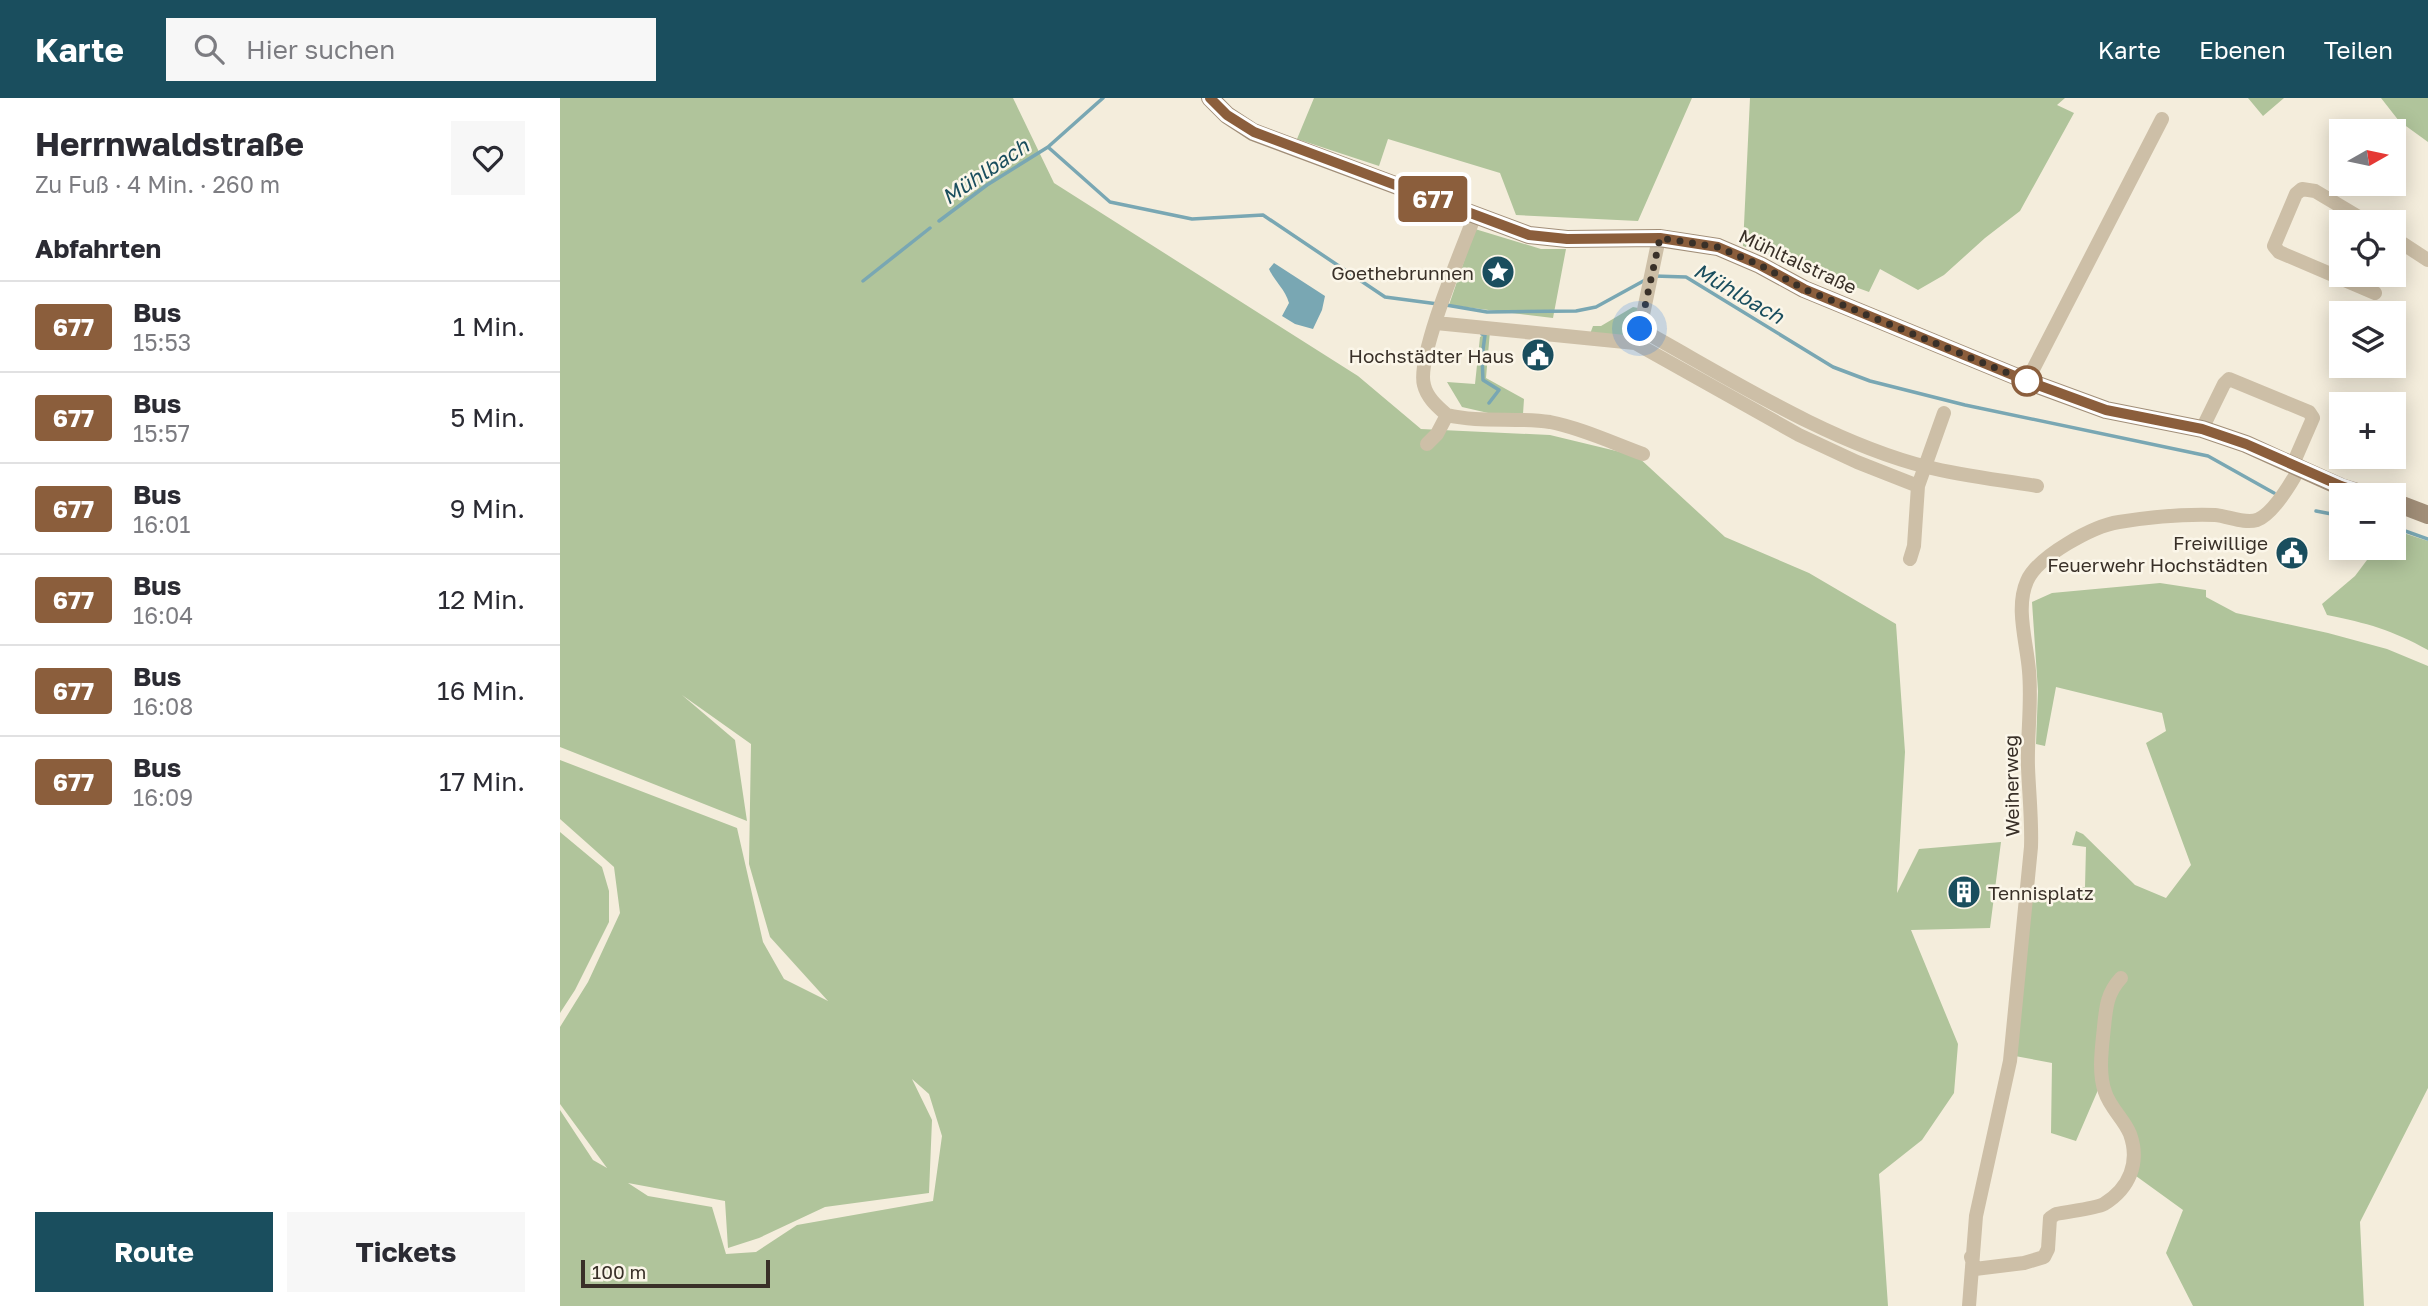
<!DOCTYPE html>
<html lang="de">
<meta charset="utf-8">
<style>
:root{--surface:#fff;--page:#f7f7f7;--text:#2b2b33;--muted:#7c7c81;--line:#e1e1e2;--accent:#1a4e5e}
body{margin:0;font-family:"Golos Text",sans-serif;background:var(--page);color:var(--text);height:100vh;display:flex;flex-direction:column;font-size:26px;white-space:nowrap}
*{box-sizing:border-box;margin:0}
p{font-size:23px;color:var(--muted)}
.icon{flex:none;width:38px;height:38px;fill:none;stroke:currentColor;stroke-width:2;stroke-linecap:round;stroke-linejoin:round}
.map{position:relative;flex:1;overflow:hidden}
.sheet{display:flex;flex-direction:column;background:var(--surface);width:560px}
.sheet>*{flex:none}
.badge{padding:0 14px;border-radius:5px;font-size:24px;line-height:46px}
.needle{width:46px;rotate:81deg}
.buttons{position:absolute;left:1769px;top:21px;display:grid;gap:14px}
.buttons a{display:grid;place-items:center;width:77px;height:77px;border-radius:0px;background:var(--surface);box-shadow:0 4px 18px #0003;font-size:35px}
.scale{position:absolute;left:21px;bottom:18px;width:189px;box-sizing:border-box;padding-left:7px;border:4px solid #393028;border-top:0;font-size:19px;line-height:24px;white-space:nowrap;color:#393028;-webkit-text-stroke:5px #fbf6e9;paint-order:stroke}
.you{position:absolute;width:35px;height:35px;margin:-18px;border:5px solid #fff;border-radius:50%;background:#1a73e8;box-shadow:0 0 0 10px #1a73e833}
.map>.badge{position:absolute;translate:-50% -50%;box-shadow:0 0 0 4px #fff}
h2{padding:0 35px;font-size:26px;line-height:63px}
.round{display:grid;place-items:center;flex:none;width:74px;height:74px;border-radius:0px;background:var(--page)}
.headline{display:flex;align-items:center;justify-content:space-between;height:119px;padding:0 35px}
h1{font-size:33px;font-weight:700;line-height:52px}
.button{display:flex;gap:14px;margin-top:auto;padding:14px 35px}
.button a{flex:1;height:80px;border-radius:0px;background:var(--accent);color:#fff;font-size:28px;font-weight:700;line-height:80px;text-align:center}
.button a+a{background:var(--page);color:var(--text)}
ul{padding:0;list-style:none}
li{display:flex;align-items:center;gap:21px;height:91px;padding:0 35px;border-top:2px solid var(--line)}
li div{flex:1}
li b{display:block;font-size:26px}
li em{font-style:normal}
li .badge{min-width:77px;font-weight:700;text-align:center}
header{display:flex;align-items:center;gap:42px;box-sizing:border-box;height:98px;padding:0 35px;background:var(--accent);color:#fff}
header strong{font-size:33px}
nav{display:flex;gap:38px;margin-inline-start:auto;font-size:24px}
.search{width:490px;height:63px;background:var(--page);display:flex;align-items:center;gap:18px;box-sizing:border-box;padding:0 24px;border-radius:0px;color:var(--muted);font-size:26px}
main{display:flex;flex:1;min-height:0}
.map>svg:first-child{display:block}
.green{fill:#b0c49b;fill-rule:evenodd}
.water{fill:#79a7b3}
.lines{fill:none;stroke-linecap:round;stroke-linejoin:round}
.stream{stroke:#79a7b3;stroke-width:3.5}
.street{stroke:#cdbfa7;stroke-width:14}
.secondary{stroke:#a18e78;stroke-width:18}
.line-casing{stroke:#fff;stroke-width:16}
.line{stroke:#8b5e3c;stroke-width:10}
.walk{stroke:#393028;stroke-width:7;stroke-dasharray:0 12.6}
.stop-dot{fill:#fff;stroke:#8b5e3c;stroke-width:3.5}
.labels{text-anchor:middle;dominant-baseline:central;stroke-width:5;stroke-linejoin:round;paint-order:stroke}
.street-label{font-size:19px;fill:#393028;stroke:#fbf6e9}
.poi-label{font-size:19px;fill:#393028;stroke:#fbf6e9;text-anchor:end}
.water-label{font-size:21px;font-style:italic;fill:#1a4e5e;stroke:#fbf6e9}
</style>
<header>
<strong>Karte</strong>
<div class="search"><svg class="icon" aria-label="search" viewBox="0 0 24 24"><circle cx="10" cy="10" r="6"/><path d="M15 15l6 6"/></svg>Hier suchen</div>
<nav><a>Karte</a><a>Ebenen</a><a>Teilen</a></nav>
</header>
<main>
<section class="sheet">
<div class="headline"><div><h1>Herrnwaldstraße</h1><p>Zu Fuß · 4 Min. · 260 m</p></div><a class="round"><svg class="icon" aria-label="heart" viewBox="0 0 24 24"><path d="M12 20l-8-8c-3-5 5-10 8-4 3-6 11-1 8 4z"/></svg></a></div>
<h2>Abfahrten</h2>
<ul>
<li><span class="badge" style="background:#8b5e3c;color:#fff">677</span><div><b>Bus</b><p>15:53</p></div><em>1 Min.</em></li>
<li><span class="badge" style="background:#8b5e3c;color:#fff">677</span><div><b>Bus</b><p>15:57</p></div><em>5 Min.</em></li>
<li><span class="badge" style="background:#8b5e3c;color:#fff">677</span><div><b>Bus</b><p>16:01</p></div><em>9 Min.</em></li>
<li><span class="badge" style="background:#8b5e3c;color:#fff">677</span><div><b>Bus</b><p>16:04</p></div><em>12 Min.</em></li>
<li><span class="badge" style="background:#8b5e3c;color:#fff">677</span><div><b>Bus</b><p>16:08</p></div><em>16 Min.</em></li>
<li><span class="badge" style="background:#8b5e3c;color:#fff">677</span><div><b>Bus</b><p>16:09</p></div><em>17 Min.</em></li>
</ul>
<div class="button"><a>Route</a><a>Tickets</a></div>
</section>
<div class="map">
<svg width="1868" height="1208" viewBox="0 0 1868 1208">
<rect width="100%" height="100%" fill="#f4eddc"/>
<path class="green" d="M0,0H453L494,85L798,278L861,331L990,337L1077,358L1165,439L1249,475L1336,526L1345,654L1337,795L1359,751L1441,744L1430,830L1351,832L1398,946L1394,995L1362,1042L1319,1076L1328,1208H0V1012L33,1062L47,1070L0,1006V929L28,884L60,815L54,769L0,721V662L177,730L203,844L224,881L268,903L210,839L189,766L191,646L122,597L175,642L187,723L0,649ZM352,981L369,996L382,1038L373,1103L237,1127L196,1154L166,1156L152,1109L88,1098L68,1085L165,1103L168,1150L199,1140L265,1109L369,1095L372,1022Z
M754,0H1132L1078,123L956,117L940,75L828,41L819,68L737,41Z
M1190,0H1505L1497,7L1514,15L1460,113L1425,140L1384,177L1358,192L1320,171L1309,194L1183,148Z
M1688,0H1724L1703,18Z
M1821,0H1868V44L1839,23Z
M915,131L981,151H1006L993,220L889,207Z
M1073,209L1078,210L1074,236L1070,241L1030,236L1033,228H1041Z
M930,233L926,280L964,301L963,316L937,317L902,309L887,284L915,286L920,239Z
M1834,432L1868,443V552C1832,532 1807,525 1767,517L1762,506L1795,478L1816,450H1834Z
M1600,485L1646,492V499L1676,515L1768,535L1827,551L1868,568V990L1800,1124L1804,1208H1633L1606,1155L1623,1112L1576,1078L1575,1042L1538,992L1516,1043L1491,1035L1492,965L1455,958L1470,798L1525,789L1526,749L1512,747L1516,733L1523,736L1575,787L1606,800L1631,767L1586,645L1606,633L1602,615L1496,589L1485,648L1476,646L1478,593L1472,504L1492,495Z
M0,734L42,769L49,793V824L15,892L0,915Z"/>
<path class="water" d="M714,165L765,198L762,212L753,231L735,226L722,218L729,205C725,191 715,184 709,171Z"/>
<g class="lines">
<path class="stream" d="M543,0L488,49L550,104L632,121L703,117L825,199L878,206
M379,123L427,87L488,49
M1094,178L1126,179L1273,269L1310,283L1405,307L1648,358L1714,395
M303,183L370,130
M886,207L927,214L1016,213L1036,209L1087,181
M922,236L925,237L922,259L923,282L939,292L929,305
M1756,413L1782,418
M1834,429L1868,441"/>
<path class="street" d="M1807,124L1755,93L1742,91L1736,96L1714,148L1719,154L1815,195
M1834,140L1868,162
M876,225L1075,245L1080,231L1099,140
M1080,231C1169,280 1268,344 1367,369C1403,378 1441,382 1477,388
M1075,245L1239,337L1297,364L1358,388
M1467,283L1602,21
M887,317C920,325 956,319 990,324C1021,330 1053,345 1083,356
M1642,331L1664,286L1669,281L1749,314L1753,320L1733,366
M867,346L877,336L887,317C878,309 867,300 864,287C856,259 903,149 915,117
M1350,461L1354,448L1358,388L1384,315
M1411,1159L1415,1171L1464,1165L1484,1159L1488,1151L1490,1120L1496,1116C1509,1113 1534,1111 1544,1106C1570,1090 1580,1064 1570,1036C1564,1021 1550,1010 1545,994C1538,975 1542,949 1544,929C1546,909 1547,895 1561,880
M1409,1208L1416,1118L1450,963L1471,749C1472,722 1469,696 1468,669C1467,637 1472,605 1469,573C1467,545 1455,510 1467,483C1478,458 1533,428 1559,424C1590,419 1625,416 1655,417C1668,418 1684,426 1697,422C1713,416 1732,384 1740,369"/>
<path class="secondary" d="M650,0L667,17L693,34L969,137L1007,141L1099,140L1158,149L1200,167L1244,191L1467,283L1546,312L1642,331L1686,346L1781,389L1807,397
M1834,404L1868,417"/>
</g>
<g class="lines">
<defs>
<path id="line" d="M650,0L667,17L694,34L969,137L1007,141L1100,140L1158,149L1200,167L1244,191L1467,283L1546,312L1642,331L1686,346L1781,388L1808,397"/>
</defs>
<use href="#line" class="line-casing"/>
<use href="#line" class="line"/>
<path class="walk" d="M1080,231L1100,140L1158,149L1200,167L1244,191L1467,283"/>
</g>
<defs>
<symbol id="sight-disc" viewBox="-11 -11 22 22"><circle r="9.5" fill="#1a4e5e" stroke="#fbf6e9"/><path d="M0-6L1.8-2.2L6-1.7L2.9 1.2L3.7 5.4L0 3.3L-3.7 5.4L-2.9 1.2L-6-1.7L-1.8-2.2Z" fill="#fff"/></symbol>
<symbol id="civic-disc" viewBox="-11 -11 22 22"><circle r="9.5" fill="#1a4e5e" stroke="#fbf6e9"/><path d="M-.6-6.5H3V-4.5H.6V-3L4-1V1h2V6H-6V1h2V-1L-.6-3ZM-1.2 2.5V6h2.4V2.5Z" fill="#fff"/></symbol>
<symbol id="building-disc" viewBox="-11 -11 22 22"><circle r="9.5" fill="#1a4e5e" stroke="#fbf6e9"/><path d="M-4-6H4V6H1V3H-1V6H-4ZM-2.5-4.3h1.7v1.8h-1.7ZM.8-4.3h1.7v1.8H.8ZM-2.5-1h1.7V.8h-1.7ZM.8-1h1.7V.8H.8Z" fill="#fff"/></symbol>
</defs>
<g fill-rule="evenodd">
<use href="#sight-disc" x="919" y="155" width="38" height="38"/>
<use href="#civic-disc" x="959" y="238" width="38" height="38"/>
<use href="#civic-disc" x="1713" y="436" width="38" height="38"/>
<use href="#building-disc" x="1385" y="775" width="38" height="38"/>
</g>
<circle class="stop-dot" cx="1467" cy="283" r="14"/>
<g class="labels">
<g class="street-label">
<text transform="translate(1238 163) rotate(25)">Mühltalstraße</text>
<text transform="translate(1451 688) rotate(-91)">Weiherweg</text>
</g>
<g class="poi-label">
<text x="914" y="174">Goethebrunnen</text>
<text x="954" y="257">Hochstädter Haus</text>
<text x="1708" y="444">Freiwillige<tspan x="1708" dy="22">Feuerwehr Hochstädten</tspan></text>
<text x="1428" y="794" text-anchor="start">Tennisplatz</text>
</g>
<g class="water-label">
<text transform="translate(425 73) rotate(-34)">Mühlbach</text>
<text transform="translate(1179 195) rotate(30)">Mühlbach</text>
</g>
</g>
</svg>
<div class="buttons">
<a><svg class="needle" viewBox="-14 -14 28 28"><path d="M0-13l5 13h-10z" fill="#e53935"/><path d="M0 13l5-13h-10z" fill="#7c7c81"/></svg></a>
<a><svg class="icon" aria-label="locate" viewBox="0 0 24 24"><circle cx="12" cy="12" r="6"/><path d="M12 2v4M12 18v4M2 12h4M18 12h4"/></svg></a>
<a><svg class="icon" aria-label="layers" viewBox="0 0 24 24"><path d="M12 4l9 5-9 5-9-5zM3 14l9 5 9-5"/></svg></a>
<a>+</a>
<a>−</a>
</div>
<div class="scale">100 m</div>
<div class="you" style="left:1080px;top:231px"></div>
<b class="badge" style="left:873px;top:101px;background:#8b5e3c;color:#fff">677</b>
</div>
</main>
